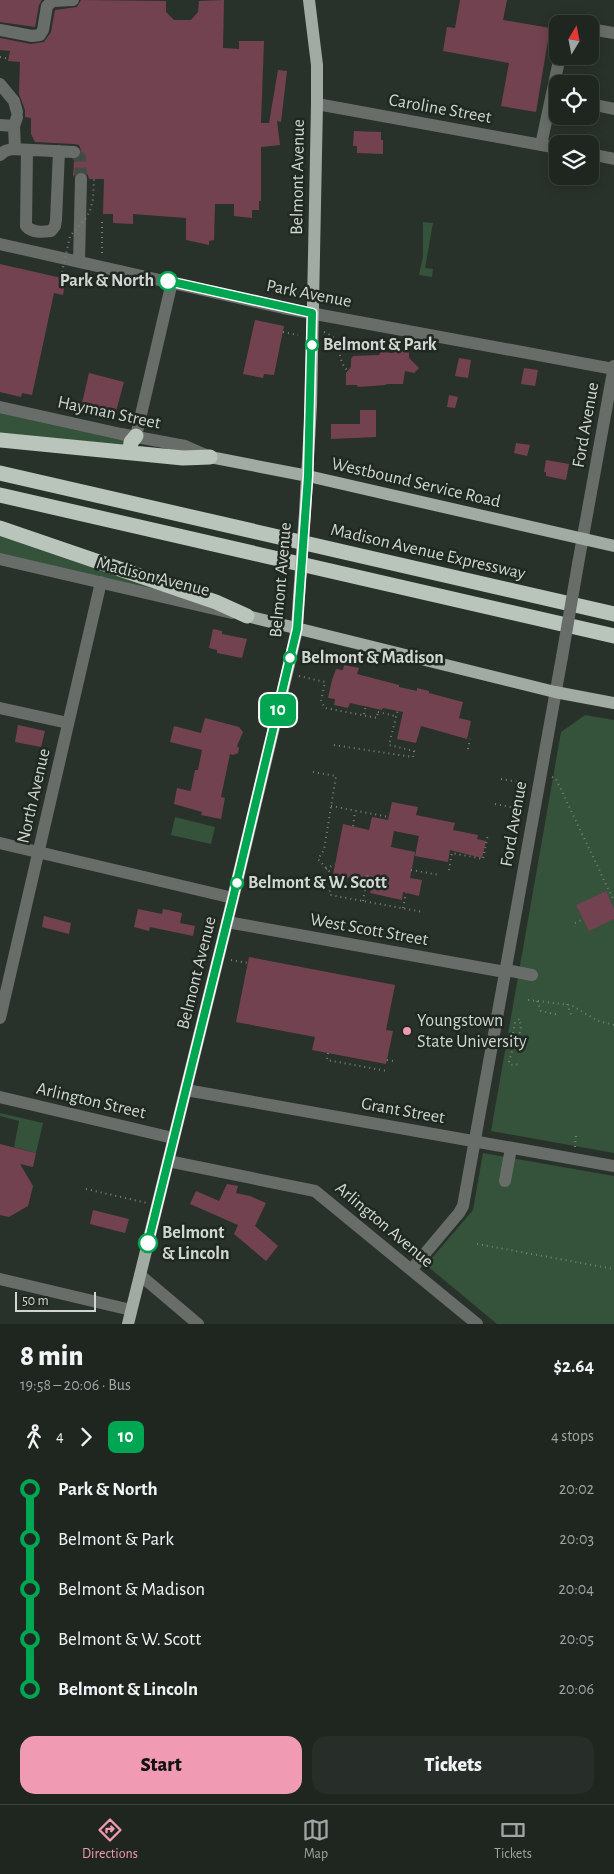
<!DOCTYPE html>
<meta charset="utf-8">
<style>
:root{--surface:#1f2620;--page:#272e29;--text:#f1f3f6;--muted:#a1a5a5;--line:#3c433e;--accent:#f19ab4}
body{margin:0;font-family:"Alegreya Sans",sans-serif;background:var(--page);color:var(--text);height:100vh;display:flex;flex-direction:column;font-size:19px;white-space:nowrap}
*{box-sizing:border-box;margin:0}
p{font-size:16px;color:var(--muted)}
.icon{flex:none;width:28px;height:28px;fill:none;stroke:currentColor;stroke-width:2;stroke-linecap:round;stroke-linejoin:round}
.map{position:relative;height:1324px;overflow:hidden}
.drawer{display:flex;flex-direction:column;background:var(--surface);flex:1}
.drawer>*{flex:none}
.badge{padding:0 10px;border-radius:8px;font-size:18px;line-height:32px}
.needle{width:32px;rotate:10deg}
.fabs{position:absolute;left:549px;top:15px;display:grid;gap:10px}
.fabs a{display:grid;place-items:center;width:50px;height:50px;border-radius:10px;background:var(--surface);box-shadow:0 2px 12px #0003,0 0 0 1px var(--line);font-size:25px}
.scale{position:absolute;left:15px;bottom:12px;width:81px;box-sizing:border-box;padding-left:5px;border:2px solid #d0d6d1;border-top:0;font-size:14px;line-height:18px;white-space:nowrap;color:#d0d6d1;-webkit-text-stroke:4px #1f2821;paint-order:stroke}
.map>.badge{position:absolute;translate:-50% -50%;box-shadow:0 0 0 2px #fff}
.legs{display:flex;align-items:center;gap:8px;height:55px;padding:0 20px;font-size:16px}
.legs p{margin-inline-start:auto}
.headline{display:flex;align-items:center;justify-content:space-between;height:85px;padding:0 20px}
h1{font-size:28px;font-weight:800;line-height:38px}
.button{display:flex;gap:10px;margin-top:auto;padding:10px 20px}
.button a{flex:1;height:58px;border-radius:15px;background:var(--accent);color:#111;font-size:20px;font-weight:800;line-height:58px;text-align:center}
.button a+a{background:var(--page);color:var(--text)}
ul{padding:0 20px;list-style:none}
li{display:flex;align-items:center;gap:18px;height:50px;font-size:19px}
li i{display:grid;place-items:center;width:8px;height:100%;margin:0 6px;background:currentColor}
li i::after{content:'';width:12px;height:12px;margin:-6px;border:4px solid;border-radius:50%;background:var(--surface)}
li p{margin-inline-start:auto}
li:first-child i{background:linear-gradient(#0000 50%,currentColor 0)}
li:last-child i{background:linear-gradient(currentColor 50%,#0000 0)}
.menu{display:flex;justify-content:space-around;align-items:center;height:70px;border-top:1px solid var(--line);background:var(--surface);font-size:14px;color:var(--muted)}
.menu a{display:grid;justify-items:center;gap:2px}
.menu .current{color:var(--accent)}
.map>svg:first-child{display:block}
.green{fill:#35523b}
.building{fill:#734251}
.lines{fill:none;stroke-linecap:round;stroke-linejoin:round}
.minor-tunnel{stroke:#424b43;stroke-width:12;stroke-dasharray:12 6;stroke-linecap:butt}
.path{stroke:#79817a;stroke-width:2;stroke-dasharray:1 4;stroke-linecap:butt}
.minor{stroke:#696d6a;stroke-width:12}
.major{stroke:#a2aba3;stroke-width:12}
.highway{stroke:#b9c4ba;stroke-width:15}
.path-bridge{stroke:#79817a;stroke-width:2;stroke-dasharray:1 4;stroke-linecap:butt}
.minor-bridge{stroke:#696d6a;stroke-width:12}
.major-bridge{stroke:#a2aba3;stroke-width:12}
.line-1-casing{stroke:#fff;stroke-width:11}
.line-1{stroke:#00a651;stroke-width:8}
.stop-1-dot{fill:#fff;stroke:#00a651;stroke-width:2.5}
.poi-dot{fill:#f19ab4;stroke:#1f2821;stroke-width:2}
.labels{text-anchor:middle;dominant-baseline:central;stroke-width:5;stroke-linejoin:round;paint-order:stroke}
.street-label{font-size:18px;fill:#d0d6d1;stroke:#1f2821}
.stop-label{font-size:18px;font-weight:bold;fill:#d0d6d1;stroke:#1f2821;text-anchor:start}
.poi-label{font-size:18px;fill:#d0d6d1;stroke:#1f2821;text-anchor:start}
</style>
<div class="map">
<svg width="614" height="1324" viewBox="0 0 614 1324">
<rect width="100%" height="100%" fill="#29322a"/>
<path class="green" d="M423,222L433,223L425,268L433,269L432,277L419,275L423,256Z
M0,407L121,434L130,452L0,440Z
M0,528L216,602L0,559Z
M585,715L614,720V1153L491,1131L561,732Z
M175,817L215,827L211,844L171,835Z
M0,1113L43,1123L36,1153L14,1147L19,1121L0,1116Z
M483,1153L614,1176V1324H497L426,1265L473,1210Z"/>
<path class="building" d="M0,0H42L39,5L35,27L0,22Z
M81,0L166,1V12L174,20H191L198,12L199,1L224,0L223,48L239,49V41H264L261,123H269L278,70L287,71L281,122L277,121L280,145L261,147V201H259V210H252V218L234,216V204H215L214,240L209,241V245L186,240V218L133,214V224L113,223V214H103L104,179H89L88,175L82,171L77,172L73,177L74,160L78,159L82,153L79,145L74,144L35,142L31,134V118L25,117V110L19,94L20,62L8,61L10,51L0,50V38L31,44L44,42L51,32L55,10L77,7Z
M460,0H507L503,20L550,28L536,112L501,106L509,63L443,51L447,27L455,28Z
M354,131L381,132V140H383V154L357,153V146H353Z
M0,264L66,279L63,295L54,293L32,395L22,393L21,397L0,392Z
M255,320L284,326L274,375L264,374L263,378L243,374Z
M395,351H409V358L419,368L414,373L405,371L403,384H387L385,385L358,387L357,385H346V373L351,367V359L353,356L379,355L381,352L393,353Z
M459,358L471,360L468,378L455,376Z
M524,368L538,370L535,386L521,384Z
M89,373L124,382L116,411L82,403Z
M449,395L458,397L455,408L447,407Z
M360,410H376V437L331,439V424H360Z
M516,443L530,445L527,456L514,453Z
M546,460L569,464L566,480L546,476V472H544Z
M213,629L222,631V634L247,639L242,658L217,653V650L209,648Z
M344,665L359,668L357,674L399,685V687L417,691V688L429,691V693L463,702L459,718L471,721L467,739L421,726L416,743L397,739L403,712L383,708L382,710L350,703L348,708L334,705L335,699L328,698L332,680L336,669L343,670Z
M205,718L239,727L243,732L237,746L239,748L238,753L233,755L230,754L221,797L225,798L221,819L201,815L202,812L174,804L177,788L190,791L191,790L195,770H198L202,750L170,742L174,726L201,733Z
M18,725L45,731L41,747L15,742Z
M392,802L418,807L416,815L455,823L453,830L478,835L477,839L486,841L482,858L450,850L448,862L415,856L419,836L394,831L391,847L415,852L410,878L422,880L419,896L403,892L402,900L370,893L372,884L368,883V881L333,875L343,824L369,830L372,817L388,820Z
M606,891L614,909V919L589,931L576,905Z
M138,909L162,914L163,909L182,913L180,923L195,926L193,936L150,927L149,931L134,927Z
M44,916L71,923L69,934L42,927Z
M249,957L395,985L386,1030L393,1031L386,1064L312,1050L315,1037L236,1022Z
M0,1144L36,1153L33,1167L20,1164L33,1186L28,1206L9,1217L0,1215Z
M227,1184L238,1186L236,1193L250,1196L266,1203L255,1226L278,1246L266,1261L234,1234L238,1225L190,1204L196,1191L219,1201Z
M93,1210L129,1219L125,1233L90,1224Z"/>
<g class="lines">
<path class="minor-tunnel" d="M74,152L80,158L81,179"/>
<path class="path" d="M0,57L9,59
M102,253V218
M283,332L298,335
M324,332C347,341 333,356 348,371
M299,676L325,682L321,701L325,708L377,718L378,711
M378,712L395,716
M364,714L366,705
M334,745L413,757L414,751L389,745L398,709
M468,749L470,739
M313,772L336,776L324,850L318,859L329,871L330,895L423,912
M552,777L556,779L614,901
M501,779L525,783
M495,804L521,809
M331,806L389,817
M353,826L355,811
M326,869L335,864
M411,870L440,875
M449,870L452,853L483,859L488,834
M363,901L368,873
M403,908L406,893
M575,923L583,919
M231,960L248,963
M528,1000L571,1005L598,1021L614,1025
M537,1001L541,1011L559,1015
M567,1004L572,1017
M519,1019L515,1023L512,1037L514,1044L509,1062L511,1065L520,1064
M518,1043L521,1026L519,1019
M328,1053L327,1060L387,1071
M387,1060L393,1061
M575,1147L576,1135
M86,1189L147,1203
M477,1244L614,1269"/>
<path class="minor" d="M590,29L614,33
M0,30L32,36L40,35L43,30L47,6L53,1L73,0
M0,84L14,101L17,112
M317,104L558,148
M590,104L614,109
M0,125L14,126
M541,145L560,56
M15,149L14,126L17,117
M27,150L26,226C32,233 42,232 51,231L55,226L56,220L59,151
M590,154L614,159
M0,155L5,151L12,149L74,152
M0,244L283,308L614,369
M79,261L81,179
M0,407L121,434L185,446L210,457
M136,436L172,282
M0,559L232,613
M578,564L614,366
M0,708L68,723
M0,843L233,898
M227,922L505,972
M506,970L532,975
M0,1018L101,582
M186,1090L614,1166
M0,1097L173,1138
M168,1161L315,1191L477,1324
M505,1181L511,1148
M411,1270L459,1213L463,1206L562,657
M140,1275L198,1324
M0,1279L131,1310"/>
<path class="major" d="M210,457L308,476L614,546
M305,513L311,405L317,104V65L309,0
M247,616L555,692L614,703
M128,1324L233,898L290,660L297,629L299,597"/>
<path class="highway" d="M0,440L183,458L210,457
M130,452L131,442L136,436
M0,473L614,614
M0,495L614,636
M0,528L216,602L247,616"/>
<path class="path-bridge" d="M61,277L70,236L86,218L90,211L93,199L94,179"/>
<path class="minor-bridge" d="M562,657L578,564"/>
<path class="major-bridge" d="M299,597L305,513"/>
</g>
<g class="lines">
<defs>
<path id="line-1" d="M148,1243L233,898L297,629L308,476L312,313L168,281"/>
</defs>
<use href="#line-1" class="line-1-casing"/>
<use href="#line-1" class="line-1"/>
</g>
<g class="stop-1-dot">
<circle cx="168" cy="281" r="9"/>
<circle cx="312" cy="345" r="6"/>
<circle cx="290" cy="658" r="6"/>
<circle cx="237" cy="883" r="6"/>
<circle cx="148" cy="1243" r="9"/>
</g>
<circle class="poi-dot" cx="407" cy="1031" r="5"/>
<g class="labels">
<g class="street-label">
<text transform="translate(440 109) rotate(10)">Caroline Street</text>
<text transform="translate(298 177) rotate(-89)">Belmont Avenue</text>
<text transform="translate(309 294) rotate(11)">Park Avenue</text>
<text transform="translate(109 413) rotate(12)">Hayman Street</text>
<text transform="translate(586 425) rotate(-80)">Ford Avenue</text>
<text transform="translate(416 483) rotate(13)">Westbound Service Road</text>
<text transform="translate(428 552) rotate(13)">Madison Avenue Expressway</text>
<text transform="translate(153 577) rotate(14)">Madison Avenue</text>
<text transform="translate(281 580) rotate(-85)">Belmont Avenue</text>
<text transform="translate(34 796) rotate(-77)">North Avenue</text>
<text transform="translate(514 824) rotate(-80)">Ford Avenue</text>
<text transform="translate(369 930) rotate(10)">West Scott Street</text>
<text transform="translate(197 973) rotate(-76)">Belmont Avenue</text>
<text transform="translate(91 1101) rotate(13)">Arlington Street</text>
<text transform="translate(403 1111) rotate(10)">Grant Street</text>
<text transform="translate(384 1225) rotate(40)">Arlington Avenue</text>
</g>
<g class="stop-label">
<text x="154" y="281" text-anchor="end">Park &amp; North</text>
<text x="323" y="345">Belmont &amp; Park</text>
<text x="301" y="658">Belmont &amp; Madison</text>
<text x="248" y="883">Belmont &amp; W. Scott</text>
<text x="162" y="1233">Belmont<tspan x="162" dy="21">&amp; Lincoln</tspan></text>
</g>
<g class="poi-label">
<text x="417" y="1021">Youngstown<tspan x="417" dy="21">State University</tspan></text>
</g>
</g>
</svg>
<div class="fabs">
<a><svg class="needle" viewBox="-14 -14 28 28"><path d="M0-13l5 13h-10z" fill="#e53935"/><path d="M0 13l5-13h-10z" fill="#a1a5a5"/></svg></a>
<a><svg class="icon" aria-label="locate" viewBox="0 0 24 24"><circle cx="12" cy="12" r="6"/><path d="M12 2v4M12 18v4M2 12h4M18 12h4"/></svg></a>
<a><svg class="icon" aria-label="layers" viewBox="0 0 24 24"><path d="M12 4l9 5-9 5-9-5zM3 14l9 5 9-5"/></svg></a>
</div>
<div class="scale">50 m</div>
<b class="badge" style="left:278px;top:710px;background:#00a651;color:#fff">10</b>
</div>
<section class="drawer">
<div class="headline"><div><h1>8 min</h1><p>19:58 – 20:06 · Bus</p></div><b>$2.64</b></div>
<div class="legs"><svg class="icon" aria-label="walk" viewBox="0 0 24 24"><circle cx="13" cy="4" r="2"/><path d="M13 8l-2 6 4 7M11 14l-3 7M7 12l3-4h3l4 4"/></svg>4<svg class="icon" aria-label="forward" viewBox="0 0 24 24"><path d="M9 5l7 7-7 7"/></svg><b class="badge" style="background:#00a651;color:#fff">10</b><p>4 stops</p></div>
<ul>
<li><i style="color:#00a651"></i><b>Park &amp; North</b><p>20:02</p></li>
<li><i style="color:#00a651"></i><span>Belmont &amp; Park</span><p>20:03</p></li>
<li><i style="color:#00a651"></i><span>Belmont &amp; Madison</span><p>20:04</p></li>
<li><i style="color:#00a651"></i><span>Belmont &amp; W. Scott</span><p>20:05</p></li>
<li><i style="color:#00a651"></i><b>Belmont &amp; Lincoln</b><p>20:06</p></li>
</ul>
<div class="button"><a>Start</a><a>Tickets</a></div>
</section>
<nav class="menu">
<a class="current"><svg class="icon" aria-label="directions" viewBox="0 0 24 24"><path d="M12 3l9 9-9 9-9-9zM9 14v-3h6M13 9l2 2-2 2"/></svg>Directions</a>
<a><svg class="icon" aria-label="map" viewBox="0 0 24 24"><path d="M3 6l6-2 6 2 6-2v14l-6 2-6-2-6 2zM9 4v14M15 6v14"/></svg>Map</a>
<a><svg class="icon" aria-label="tickets" viewBox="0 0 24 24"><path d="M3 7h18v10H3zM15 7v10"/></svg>Tickets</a>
</nav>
